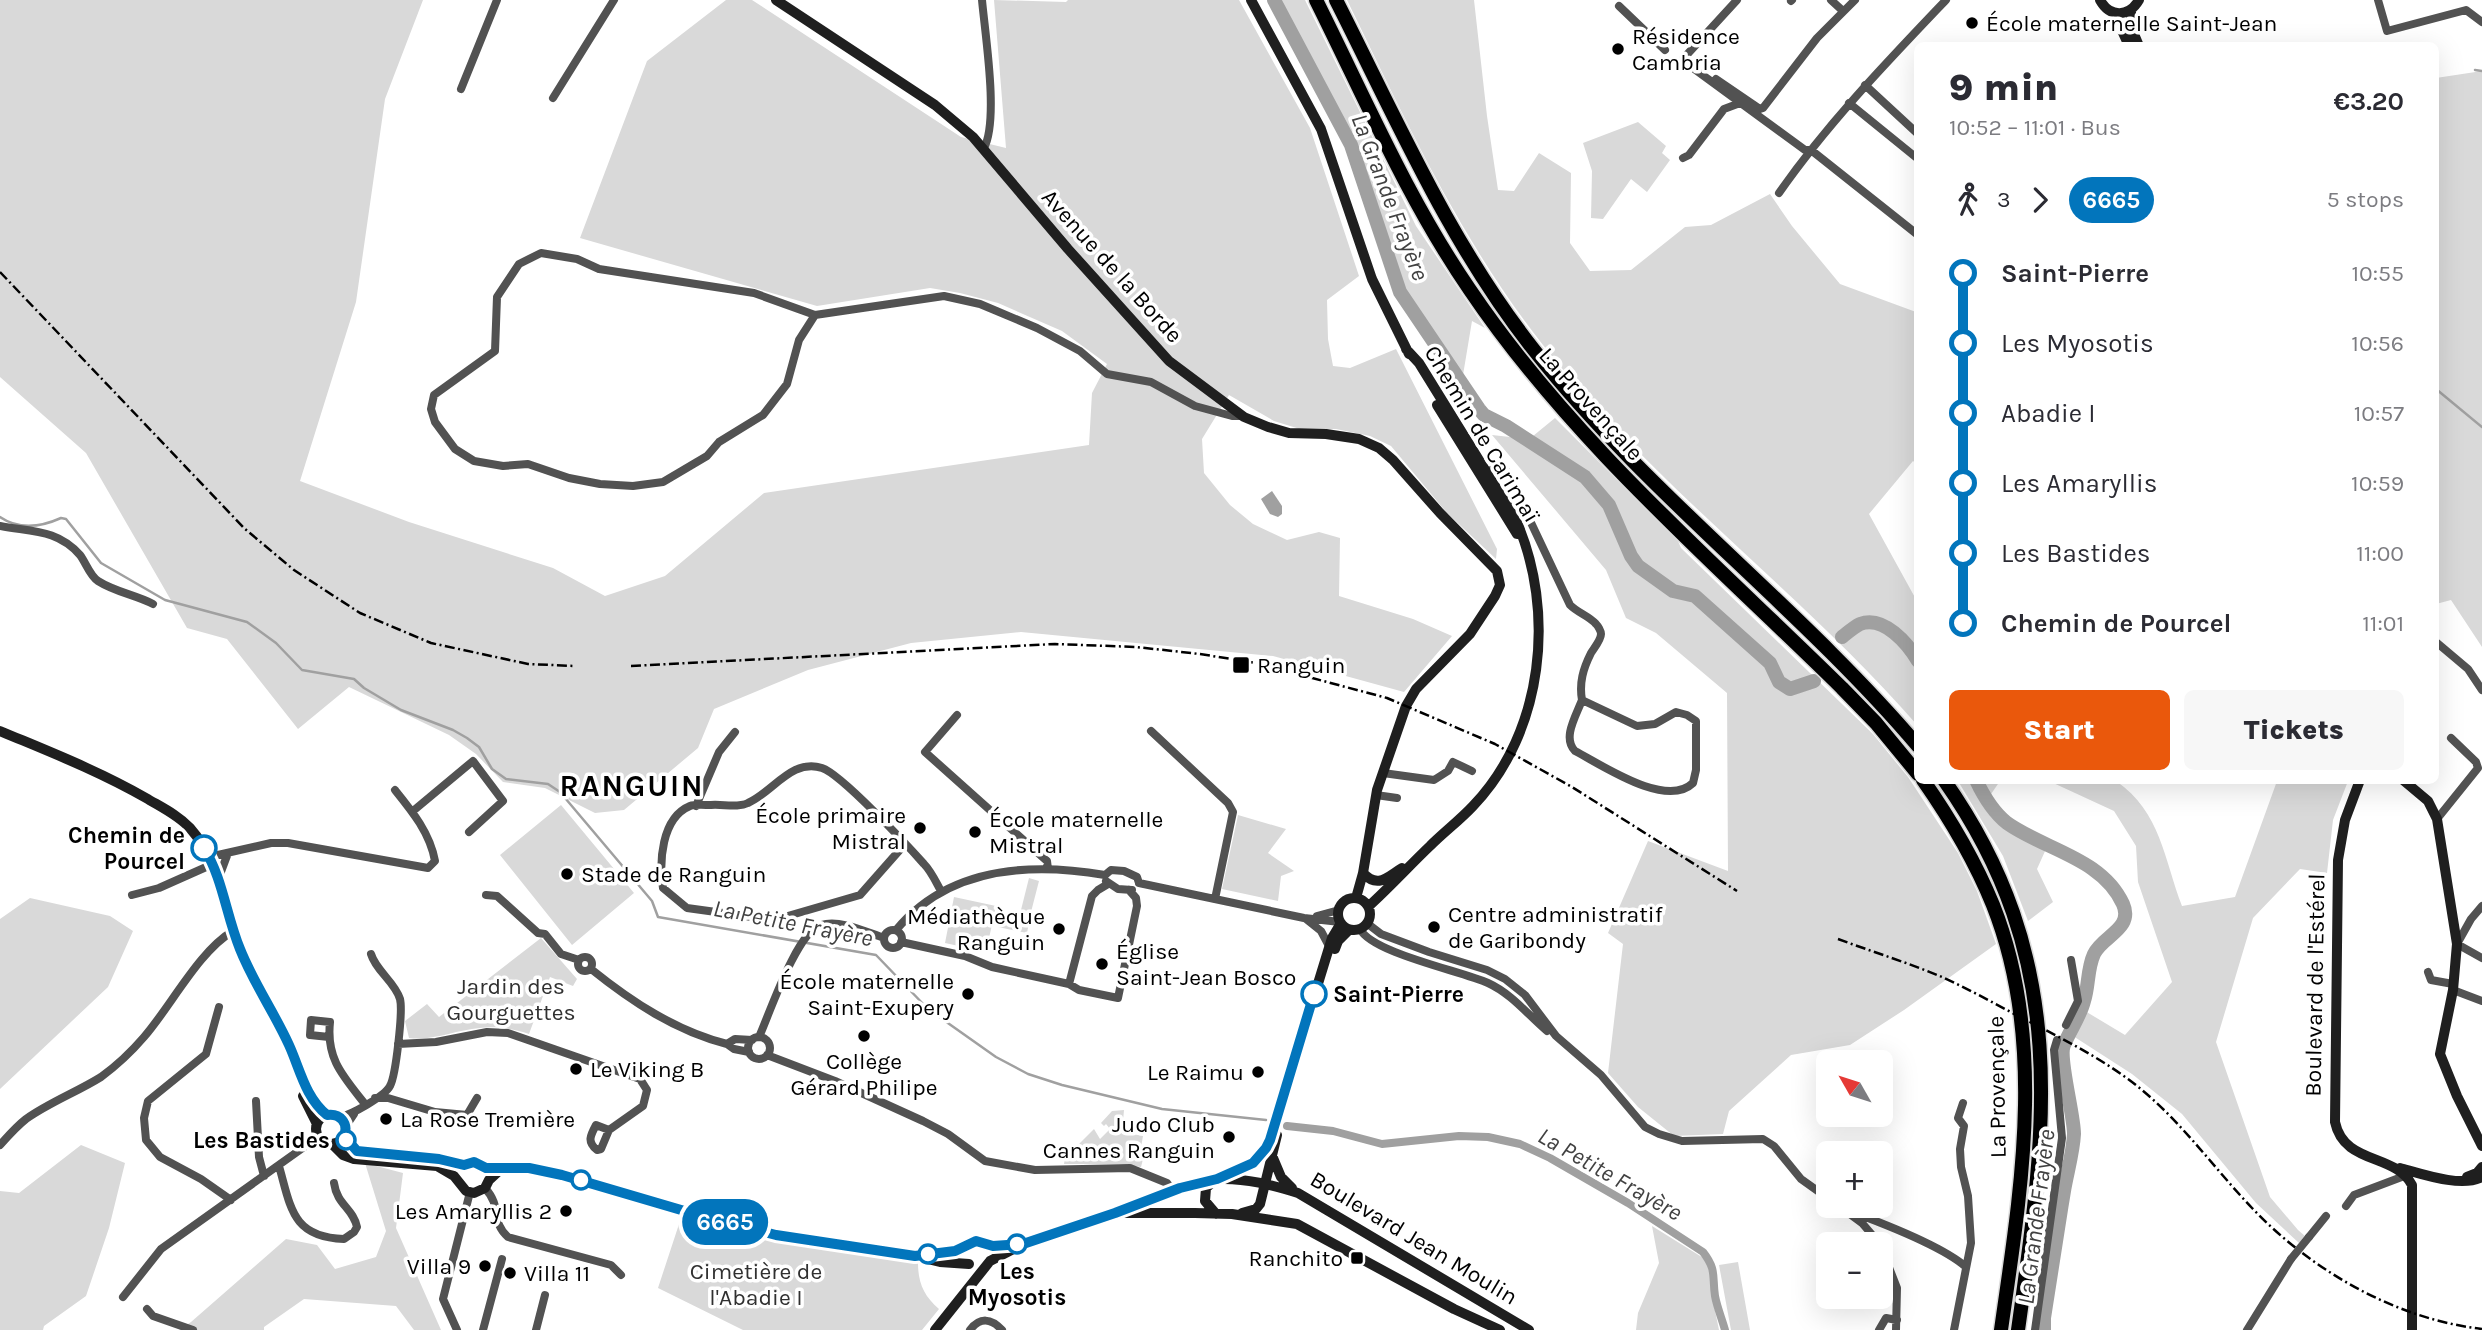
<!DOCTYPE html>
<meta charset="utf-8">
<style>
:root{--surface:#fff;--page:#f7f7f7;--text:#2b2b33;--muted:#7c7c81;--accent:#ea580c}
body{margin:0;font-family:Karla,sans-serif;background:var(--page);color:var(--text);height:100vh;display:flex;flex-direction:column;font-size:26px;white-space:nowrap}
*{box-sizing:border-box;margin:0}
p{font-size:23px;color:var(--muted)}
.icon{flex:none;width:38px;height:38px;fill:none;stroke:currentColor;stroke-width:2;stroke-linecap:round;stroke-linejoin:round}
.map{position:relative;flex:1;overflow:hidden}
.details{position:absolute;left:1914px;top:42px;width:525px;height:742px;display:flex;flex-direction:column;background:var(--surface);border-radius:10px;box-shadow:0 7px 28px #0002}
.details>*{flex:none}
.badge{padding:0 14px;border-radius:23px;font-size:24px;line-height:46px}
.needle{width:46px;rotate:309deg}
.buttons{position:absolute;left:1816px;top:1050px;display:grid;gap:14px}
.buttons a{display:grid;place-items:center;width:77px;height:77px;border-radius:10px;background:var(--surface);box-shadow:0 7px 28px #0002;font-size:35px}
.map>.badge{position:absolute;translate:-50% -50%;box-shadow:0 0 0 4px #fff}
.legs{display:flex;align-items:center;gap:10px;height:77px;padding:0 35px;font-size:23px}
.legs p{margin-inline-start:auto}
.head{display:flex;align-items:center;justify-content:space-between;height:119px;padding:0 35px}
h1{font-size:38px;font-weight:800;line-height:52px}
.action{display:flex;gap:14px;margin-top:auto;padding:14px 35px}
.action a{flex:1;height:80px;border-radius:10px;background:var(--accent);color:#fff;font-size:28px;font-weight:800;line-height:80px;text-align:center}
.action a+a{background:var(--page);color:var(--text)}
ul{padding:0 35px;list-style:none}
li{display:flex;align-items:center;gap:24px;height:70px;font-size:26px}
li i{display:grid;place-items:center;width:10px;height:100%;margin:0 9px;background:currentColor}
li i::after{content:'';width:18px;height:18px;margin:-9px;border:5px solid;border-radius:50%;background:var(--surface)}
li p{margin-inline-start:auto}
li:first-child i{background:linear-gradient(#0000 50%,currentColor 0)}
li:last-child i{background:linear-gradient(currentColor 50%,#0000 0)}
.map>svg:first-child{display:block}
.green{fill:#d9d9d9}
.water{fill:#a0a0a0}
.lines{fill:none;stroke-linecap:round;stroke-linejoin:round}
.stream{stroke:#a0a0a0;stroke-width:2.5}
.canal{stroke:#a0a0a0;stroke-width:8}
.river{stroke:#a0a0a0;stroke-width:14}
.highway-casing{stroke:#dbdbdb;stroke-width:17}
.street{stroke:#525252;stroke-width:8}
.secondary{stroke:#1f1f1f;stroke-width:10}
.highway{stroke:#000;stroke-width:14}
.rail{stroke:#000;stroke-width:2.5;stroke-dasharray:10 3.5 2 3.5;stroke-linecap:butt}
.street-bridge{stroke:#525252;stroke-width:8}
.line-1-casing{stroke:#fff;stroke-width:16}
.line-1{stroke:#0275bc;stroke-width:10}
.poi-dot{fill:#000;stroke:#fff;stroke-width:2.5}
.stop-1-dot{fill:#fff;stroke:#0275bc;stroke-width:3.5}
.labels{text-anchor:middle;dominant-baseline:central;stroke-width:7;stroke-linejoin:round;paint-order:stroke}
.poi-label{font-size:23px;fill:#000;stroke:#fff;text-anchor:start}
.street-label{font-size:23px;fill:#000;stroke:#fff}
.stop-label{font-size:23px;font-weight:bold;fill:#000;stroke:#fff;text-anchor:end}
.park-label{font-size:23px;fill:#303030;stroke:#fff}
.water-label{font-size:24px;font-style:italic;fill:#414141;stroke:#fff}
.district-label{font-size:30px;font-weight:bold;letter-spacing:2px;fill:#000;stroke:#fff}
</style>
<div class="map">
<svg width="2482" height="1330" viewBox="0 0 2482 1330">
<rect width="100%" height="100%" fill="#fff"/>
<path class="green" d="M0,0H423L385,99L356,302L300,481L409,522L553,568L605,596L665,576L764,493L1089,445L1092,393L1107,364L1062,331L998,303L960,293L930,288L817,306L580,238L647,61L726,0H752L961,137L1006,148L994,0L1066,2L1068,0H1239L1310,128L1359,276L1327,300L1328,339L1333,366L1350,368L1396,349L1497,549L1496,559L1447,513L1391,446L1370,436L1336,429H1300L1274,421L1229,395L1202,439L1204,473L1230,505L1253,524L1287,540L1319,532L1340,538L1339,596L1413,619L1452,636L1404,692L1273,656L1021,632L911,643L808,670L714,709L698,748L624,810L595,813L545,788L503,782L476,754L449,735L349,687L298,729L227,639L187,628L86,453L0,377Z
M1279,0H1305L1416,226L1485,328L1472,321L1462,381L1400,282L1348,129Z
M1347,0H1474L1487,116L1498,190L1514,191L1539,153L1571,173L1570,243L1590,271L1631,270L1685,227L1711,225L1770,194L1792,226L1840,284L1916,312L1918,318V465L1913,461L1869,514L1918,603V726C1801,592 1653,485 1543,345C1460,240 1405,119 1347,0Z
M2482,71V647L2451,600L2436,604V78Z
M1638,122L1666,146L1662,153L1670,160L1647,192L1631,179L1603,219L1591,218L1592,171L1583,143Z
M1555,418L1678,541L1681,548L1873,734L1908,777L1958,853L1977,891L1996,944L1904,1010L1850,1045L1791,1055L1729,1111L1723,1134L1674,1136L1638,1107L1608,1073L1623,944L1608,933L1648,841L1728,871L1727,693L1656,633L1626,618L1606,570L1492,435L1519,438L1533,436Z
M1958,781H2000L1989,797L2000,814L2046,849L2037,869L2053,902L2028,921L2003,856Z
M2049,781H2116C2161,812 2164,859 2182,906L2235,897L2277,781H2348L2333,820L2327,873L2300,869L2253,918L2216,1042L2270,1197L2298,1230L2305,1236L2299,1243L2256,1203L2182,1114L2132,1074L2073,1036L2085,1011L2125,1035L2172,982L2138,882L2136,846L2114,811Z
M561,805L634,893L572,945L500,855Z
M1238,815L1286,829L1268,853L1294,871L1281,876L1278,901L1222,889Z
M1029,878L1039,881L1031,912L1021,910Z
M954,897L996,906L986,952L945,943Z
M30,898L110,916L133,931L108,987L0,1089V919Z
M1001,912L1030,917L1027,933L998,927Z
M541,938L577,979L573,986L550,977L529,1034C513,1029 497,1026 480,1028C455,1030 434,1041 409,1038L405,1021L427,1004L439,1017Z
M1124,1110L1122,1132L1143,1136L1140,1153L1144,1155L1141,1167L1121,1164H1064L1065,1158L1094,1129L1100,1139L1110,1129L1106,1124L1104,1126L1101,1123L1112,1111Z
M81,1145L125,1163L109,1228L86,1296L44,1326L43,1330H0V1191L19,1193Z
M365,1163L403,1173L396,1228L441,1330H414L396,1306L304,1299L264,1327V1330H179L191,1322L286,1239L317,1245L335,1269L376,1257L386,1231Z
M681,1218L795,1245L918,1263C918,1283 924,1296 939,1309L922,1330H743L658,1288Z
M1652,1226L1705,1259L1710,1265L1712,1296L1719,1330H1636L1638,1313L1659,1263Z
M1738,1262L1750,1330H1731L1719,1265Z"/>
<path class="water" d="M1272,491L1282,506V514L1278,517L1270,514L1261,499Z"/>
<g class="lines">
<path class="stream" d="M2475,70L2482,71
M2436,389L2482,427
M0,517C19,530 41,527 61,518L66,519L101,563L165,600L247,622L276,643L302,670L354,679L364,688L401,710L453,730L467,738L479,747L492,769L506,779L548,784L560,792L652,901L658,917L876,955L928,1009L996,1057L1028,1074L1062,1085L1162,1109L1266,1120"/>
<path class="canal" d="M1287,1126L1333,1131L1382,1144L1459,1136L1488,1137L1520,1144L1550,1158L1628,1203L1703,1252C1717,1270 1712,1276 1715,1296C1717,1307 1722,1319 1725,1330"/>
<path class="river" d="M1274,0L1351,145L1400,292L1479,409L1484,415L1506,426L1585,477L1609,505L1631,556L1638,566L1673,591L1695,596L1770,663L1779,682L1790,689L1814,681
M1842,637C1847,633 1854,627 1860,624C1884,615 1908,644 1918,661
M1976,780C1984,797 1993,812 2007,823C2045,850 2102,858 2123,904C2134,929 2102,936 2094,954C2087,969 2089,986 2084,1001C2080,1017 2070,1030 2064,1045C2058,1057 2074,1114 2074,1134C2073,1153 2067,1173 2064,1191C2057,1233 2051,1275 2044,1318V1330"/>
<defs>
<path id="highway" d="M1316,0C1365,98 1408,200 1470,290C1572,441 1713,561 1842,688L1876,723L1918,774
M1336,0C1397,120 1450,244 1534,350C1648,495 1799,606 1918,746
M1923,780C1951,820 1975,861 1993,905C2047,1041 2021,1190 2001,1330
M1944,780C2071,960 2047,1126 2018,1330"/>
</defs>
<use href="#highway" class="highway-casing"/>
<path class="street" d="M982,0C985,34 999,120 984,148
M1737,0L1682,60L1805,150H1811L1918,235
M1831,0L1843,11
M2378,0L2387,31L2466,10L2482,22
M1791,1L1792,0
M1619,6L1665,50
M1716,79L1760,109L1763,108L1817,38L1855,0
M1865,85L1918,134
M461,89L497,0
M553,98L614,0
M1849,103L1918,159
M1683,158L1689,155L1724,109L1740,103
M1779,193C1828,123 1887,62 1946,0
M815,315L799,340L787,384L763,415L719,442L707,456L663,482L633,486L600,484L569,478L528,464L503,466L474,461L455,449L435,422L431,409L434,395L495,351L497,297L519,264L541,253L577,259L599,269L754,293L815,315L944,296L980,304L1037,328L1080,351L1107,374L1151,382L1195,406L1232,416H1243
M1483,474C1492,469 1498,465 1507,472L1570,605C1578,613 1589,616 1596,624C1598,626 1601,631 1601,634C1601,640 1594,648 1591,653C1583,669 1579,683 1582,700L1637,726L1655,724L1676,712L1687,715L1696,721V770L1693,783C1666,809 1602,765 1575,751C1562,738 1576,716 1582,700
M1510,481L1513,505
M0,526C31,532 57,529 80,555C86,563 90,576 98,581C115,592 136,595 153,604
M2436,642L2468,669L2482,690
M957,715L925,752L1047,861L1048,869
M1151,731L1228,803L1233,812L1215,899
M1383,773L1434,780L1448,771L1453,762L1472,771
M1376,795L1397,798
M696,806L719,752L735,732
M413,811L473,761L503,801L469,832
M2437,819L2478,768L2476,762L2451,738
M905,844L860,895L774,920L687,908L663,888C659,863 661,818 690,806C695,804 705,805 711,805C723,804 738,808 748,803C773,792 792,758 822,768C841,774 908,846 924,864C931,871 936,882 941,891
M209,857L271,843H288L428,868L435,861C430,833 412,811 395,790
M1105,875L1111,870L1124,871L1137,877L1139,883
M219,877L228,853
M1106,881L1118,889L1132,890
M1139,883L1304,918L1340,922
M132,895L159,888L213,864
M486,895L497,896L538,933L545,934L561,954L579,960
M2482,906L2471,919L2457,944L2482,958
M1317,916L1339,910
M1306,919L1321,931L1329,946
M1368,924L1381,934L1429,952L1487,970L1505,979L1525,995L1556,1036L1601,1075L1645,1127L1659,1134L1682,1141L1763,1139L1774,1146L1801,1179L1829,1199
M1360,929C1372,953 1461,971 1488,983C1512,994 1528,1015 1547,1031
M896,930C948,867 1029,862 1105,875
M884 939a9 9 0 1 1 18 0a9 9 0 1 1-18 0Z
M901,942L965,956L992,967L1069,984L1079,990L1118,998L1137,906L1136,898L1129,890
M578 964a7 7 0 1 1 14 0a7 7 0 1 1-14 0Z
M591,969C632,1002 676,1031 727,1044L734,1049L749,1052
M2428,972L2431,980L2453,984
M1069,984L1092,896L1098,890L1108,884
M2453,990L2482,1001
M219,1007L206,1054L148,1101L144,1118L146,1140L160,1157L201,1179L231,1200
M2066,1025L2078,1001L2071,960
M329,1037L310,1035L311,1020L330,1022C326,1059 343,1076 365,1104
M759,1037C769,1015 797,931 821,925C840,919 866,932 884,938
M748 1048a11 11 0 1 1 22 0a11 11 0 1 1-22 0Z
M398,1044L436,1042L487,1032L508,1033L640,1079L647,1090L643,1106L609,1130L596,1125C590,1136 587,1142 597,1150L601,1149L609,1130
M727,1044L735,1039L752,1040
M767,1055L835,1081L923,1121L948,1134L985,1161L1035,1170L1130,1168L1167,1183L1173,1191
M375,1098H388L435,1112L467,1115L477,1098
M256,1101L259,1157L264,1176
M340,1117C351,1115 385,1096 390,1086C396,1075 403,1011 400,999C395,982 376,971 371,954
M346,1126L354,1114
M0,1145C8,1136 17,1126 26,1119C50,1102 77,1092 101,1077C116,1066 132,1051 144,1037C171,1006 199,951 233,931
M279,1166C291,1208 292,1237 344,1239L354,1232L357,1227C353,1208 337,1205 334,1183
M485,1188C503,1208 490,1221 508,1237L611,1265L621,1275
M1839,1206L1862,1223L1880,1244
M2346,1206L2354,1195L2407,1175
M1844,1209C1877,1221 1941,1245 1966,1267
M2309,1237L2326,1216
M1881,1247L1897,1288L1896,1330
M123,1297L161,1249L318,1137
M147,1309L153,1316L193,1330
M457,1330L443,1299L470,1192
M483,1330L502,1259
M536,1330L545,1295
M970,1330C980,1317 991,1318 1002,1330
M1879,1330L1886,1318L1897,1320
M1954,1330L1971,1243L1968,1196L1961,1167L1960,1149L1964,1126L1958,1118L1963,1103
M2035,1330L2062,1138L2054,1050L2057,1040
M2247,1330L2291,1259"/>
<path class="secondary" d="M776,0L935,105L973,137L1068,249L1169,361L1244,417L1268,427L1289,433L1326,434L1359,439L1379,448L1393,460L1440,513L1497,571L1500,585L1495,596L1470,634L1416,689L1406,706L1377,790L1363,873L1356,898
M1251,0L1321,129L1372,279L1409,354
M2100,0C2110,18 2129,17 2139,0
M2131,11V27L2139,46
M2114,13L2129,46
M1437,405L1517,534
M0,731C50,752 99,771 146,798C161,807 178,815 190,828C221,863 223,909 240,950C251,977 266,1001 279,1026C294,1055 301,1093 327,1115
M2360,780L2345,820L2338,860L2335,1122C2344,1165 2395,1153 2412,1185V1330
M2403,780L2428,801L2437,819L2457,944L2453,990L2440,1054L2457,1096L2482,1146
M1363,873C1378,889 1387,877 1402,868
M1338 914a16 16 0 1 1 32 0a16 16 0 1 1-32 0Z
M1369,906C1390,887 1409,866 1430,846C1444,832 1460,820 1473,806C1544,732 1556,611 1516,520L1419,363L1406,349
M1335,949L1338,941L1349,930
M303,1096L317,1124
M316 1129a15 15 0 1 1 30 0a15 15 0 1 1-30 0Z
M344,1136L357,1151L373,1154
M332,1144L343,1155L354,1159L437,1166L454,1176L466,1191L474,1193L485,1188L489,1180L502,1168
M427,1158L464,1165
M1273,1158L1281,1177L1292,1188
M486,1168L529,1169L562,1175L688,1212L776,1235L915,1256L940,1262L969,1264
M2400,1168C2422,1174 2462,1188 2482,1177
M2467,1177L2477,1173L2482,1167
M1121,1211C1148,1200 1189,1179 1219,1179C1246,1178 1272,1185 1298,1193L1529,1330
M1242,1213L1256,1209L1260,1204L1277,1135
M1216,1214L1205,1201L1206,1188C1228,1165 1254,1173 1270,1140L1332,938L1341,923
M925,1255L955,1251L976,1241L993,1246L1017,1244
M935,1330L990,1261L1023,1244L1115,1213H1195L1232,1214L1297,1224L1454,1309L1500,1330"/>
<use href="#highway" class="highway"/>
<path class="rail" d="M0,272L245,529L294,570L360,613L431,643L528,664L575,666
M631,666L1055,644L1136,647L1200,654L1256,663L1387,698L1495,744L1572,787L1737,891
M1838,939C1873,952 1909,963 1942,977C1973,991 2002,1008 2032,1023C2065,1040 2098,1057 2128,1079C2177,1115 2211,1165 2252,1208C2312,1271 2396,1319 2482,1329"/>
<path class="street-bridge" d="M2291,1259L2309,1237"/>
</g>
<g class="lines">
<defs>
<path id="line-1" d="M204,848C223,879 226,915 240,949C253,982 274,1012 289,1045C300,1069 305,1097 327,1115C340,1113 349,1123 344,1136L357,1151L439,1159L464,1165L474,1162L486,1168H529L562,1175L688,1212L776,1235L915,1256L955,1251L976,1241L993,1246L1023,1244L1115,1213L1180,1188L1217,1179L1253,1163L1266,1148L1270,1140L1314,994"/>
</defs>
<use href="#line-1" class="line-1-casing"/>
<use href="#line-1" class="line-1"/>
</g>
<g class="poi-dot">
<circle cx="1972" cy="23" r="7"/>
<circle cx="1618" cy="49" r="7"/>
<rect x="1232" y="656" width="18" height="18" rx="3.5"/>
<circle cx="920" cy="828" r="7"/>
<circle cx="975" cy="832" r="7"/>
<circle cx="567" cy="874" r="7"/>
<circle cx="1434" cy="927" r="7"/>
<circle cx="1059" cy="929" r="7"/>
<circle cx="1102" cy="964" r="7"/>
<circle cx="968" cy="994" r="7"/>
<circle cx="864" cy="1036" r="7"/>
<circle cx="576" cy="1069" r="7"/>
<circle cx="1258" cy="1072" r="7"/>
<circle cx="386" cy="1119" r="7"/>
<circle cx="1229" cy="1137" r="7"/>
<circle cx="566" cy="1211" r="7"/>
<rect x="1350" y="1251" width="14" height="14" rx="3.5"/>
<circle cx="485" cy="1266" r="7"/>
<circle cx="510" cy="1273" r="7"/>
</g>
<g class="stop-1-dot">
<circle cx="204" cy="848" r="12"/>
<circle cx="1314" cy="994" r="12"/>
<circle cx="346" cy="1140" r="9"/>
<circle cx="581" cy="1180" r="9"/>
<circle cx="1017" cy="1244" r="9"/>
<circle cx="928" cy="1254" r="9"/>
</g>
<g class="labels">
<g class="poi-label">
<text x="1986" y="23">École maternelle Saint-Jean</text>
<text x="1632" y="36">Résidence<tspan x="1632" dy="26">Cambria</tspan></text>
<text x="1257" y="665">Ranguin</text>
<text x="906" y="815" text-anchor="end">École primaire<tspan x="906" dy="26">Mistral</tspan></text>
<text x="989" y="819">École maternelle<tspan x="989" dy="26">Mistral</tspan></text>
<text x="581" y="874">Stade de Ranguin</text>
<text x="1448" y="914">Centre administratif<tspan x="1448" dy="26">de Garibondy</tspan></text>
<text x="1045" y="916" text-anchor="end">Médiathèque<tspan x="1045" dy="26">Ranguin</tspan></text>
<text x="1116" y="951">Église<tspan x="1116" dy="26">Saint-Jean Bosco</tspan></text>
<text x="954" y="981" text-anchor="end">École maternelle<tspan x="954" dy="26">Saint-Exupery</tspan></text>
<text x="864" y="1061" text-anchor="middle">Collège<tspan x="864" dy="26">Gérard Philipe</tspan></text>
<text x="590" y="1069">Le Viking B</text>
<text x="1244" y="1072" text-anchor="end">Le Raimu</text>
<text x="400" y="1119">La Rose Tremière</text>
<text x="1215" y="1124" text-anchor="end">Judo Club<tspan x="1215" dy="26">Cannes Ranguin</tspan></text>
<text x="552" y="1211" text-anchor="end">Les Amaryllis 2</text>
<text x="1343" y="1258" text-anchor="end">Ranchito</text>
<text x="471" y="1266" text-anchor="end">Villa 9</text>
<text x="524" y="1273">Villa 11</text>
</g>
<g class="street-label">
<text transform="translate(1112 266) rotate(48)">Avenue de la Borde</text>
<text transform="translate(1591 404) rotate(48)">La Provençale</text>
<text transform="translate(1482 434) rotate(59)">Chemin de Carimaï</text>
<text transform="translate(2315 985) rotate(-89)">Boulevard de l'Estérel</text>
<text transform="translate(1997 1087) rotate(-91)">La Provençale</text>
<text transform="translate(1414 1238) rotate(31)">Boulevard Jean Moulin</text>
</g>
<g class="stop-label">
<text x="185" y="835">Chemin de<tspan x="185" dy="26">Pourcel</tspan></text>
<text x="1333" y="994" text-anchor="start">Saint-Pierre</text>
<text x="330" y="1140">Les Bastides</text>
<text x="1017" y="1271" text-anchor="middle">Les<tspan x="1017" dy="26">Myosotis</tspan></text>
</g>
<g class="park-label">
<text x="511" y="986">Jardin des<tspan x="511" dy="26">Gourguettes</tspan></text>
<text x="756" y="1271">Cimetière de<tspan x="756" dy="26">l'Abadie I</tspan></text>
</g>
<g class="water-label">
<text transform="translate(1390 197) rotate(69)">La Grande Frayère</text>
<text transform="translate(793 923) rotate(11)">La Petite Frayère</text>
<text transform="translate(1610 1174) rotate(30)">La Petite Frayère</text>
<text transform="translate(2036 1217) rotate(-83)">La Grande Frayère</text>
</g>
<g class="district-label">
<text x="632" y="786">RANGUIN</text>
</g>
</g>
</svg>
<div class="buttons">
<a><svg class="needle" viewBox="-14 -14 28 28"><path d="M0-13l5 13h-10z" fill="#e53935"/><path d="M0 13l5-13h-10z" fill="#7c7c81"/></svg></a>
<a>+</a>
<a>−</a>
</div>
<b class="badge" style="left:725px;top:1222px;background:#0275bc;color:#fff">6665</b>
<section class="details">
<div class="head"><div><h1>9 min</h1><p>10:52 – 11:01 · Bus</p></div><b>€3.20</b></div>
<div class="legs"><svg class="icon" aria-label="walk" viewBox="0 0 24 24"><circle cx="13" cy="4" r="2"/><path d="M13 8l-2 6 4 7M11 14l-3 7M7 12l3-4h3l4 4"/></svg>3<svg class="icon" aria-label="forward" viewBox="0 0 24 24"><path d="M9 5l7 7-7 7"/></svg><b class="badge" style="background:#0275bc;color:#fff">6665</b><p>5 stops</p></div>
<ul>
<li><i style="color:#0275bc"></i><b>Saint-Pierre</b><p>10:55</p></li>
<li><i style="color:#0275bc"></i><span>Les Myosotis</span><p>10:56</p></li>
<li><i style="color:#0275bc"></i><span>Abadie I</span><p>10:57</p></li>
<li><i style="color:#0275bc"></i><span>Les Amaryllis</span><p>10:59</p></li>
<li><i style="color:#0275bc"></i><span>Les Bastides</span><p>11:00</p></li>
<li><i style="color:#0275bc"></i><b>Chemin de Pourcel</b><p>11:01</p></li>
</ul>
<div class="action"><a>Start</a><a>Tickets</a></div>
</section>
</div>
